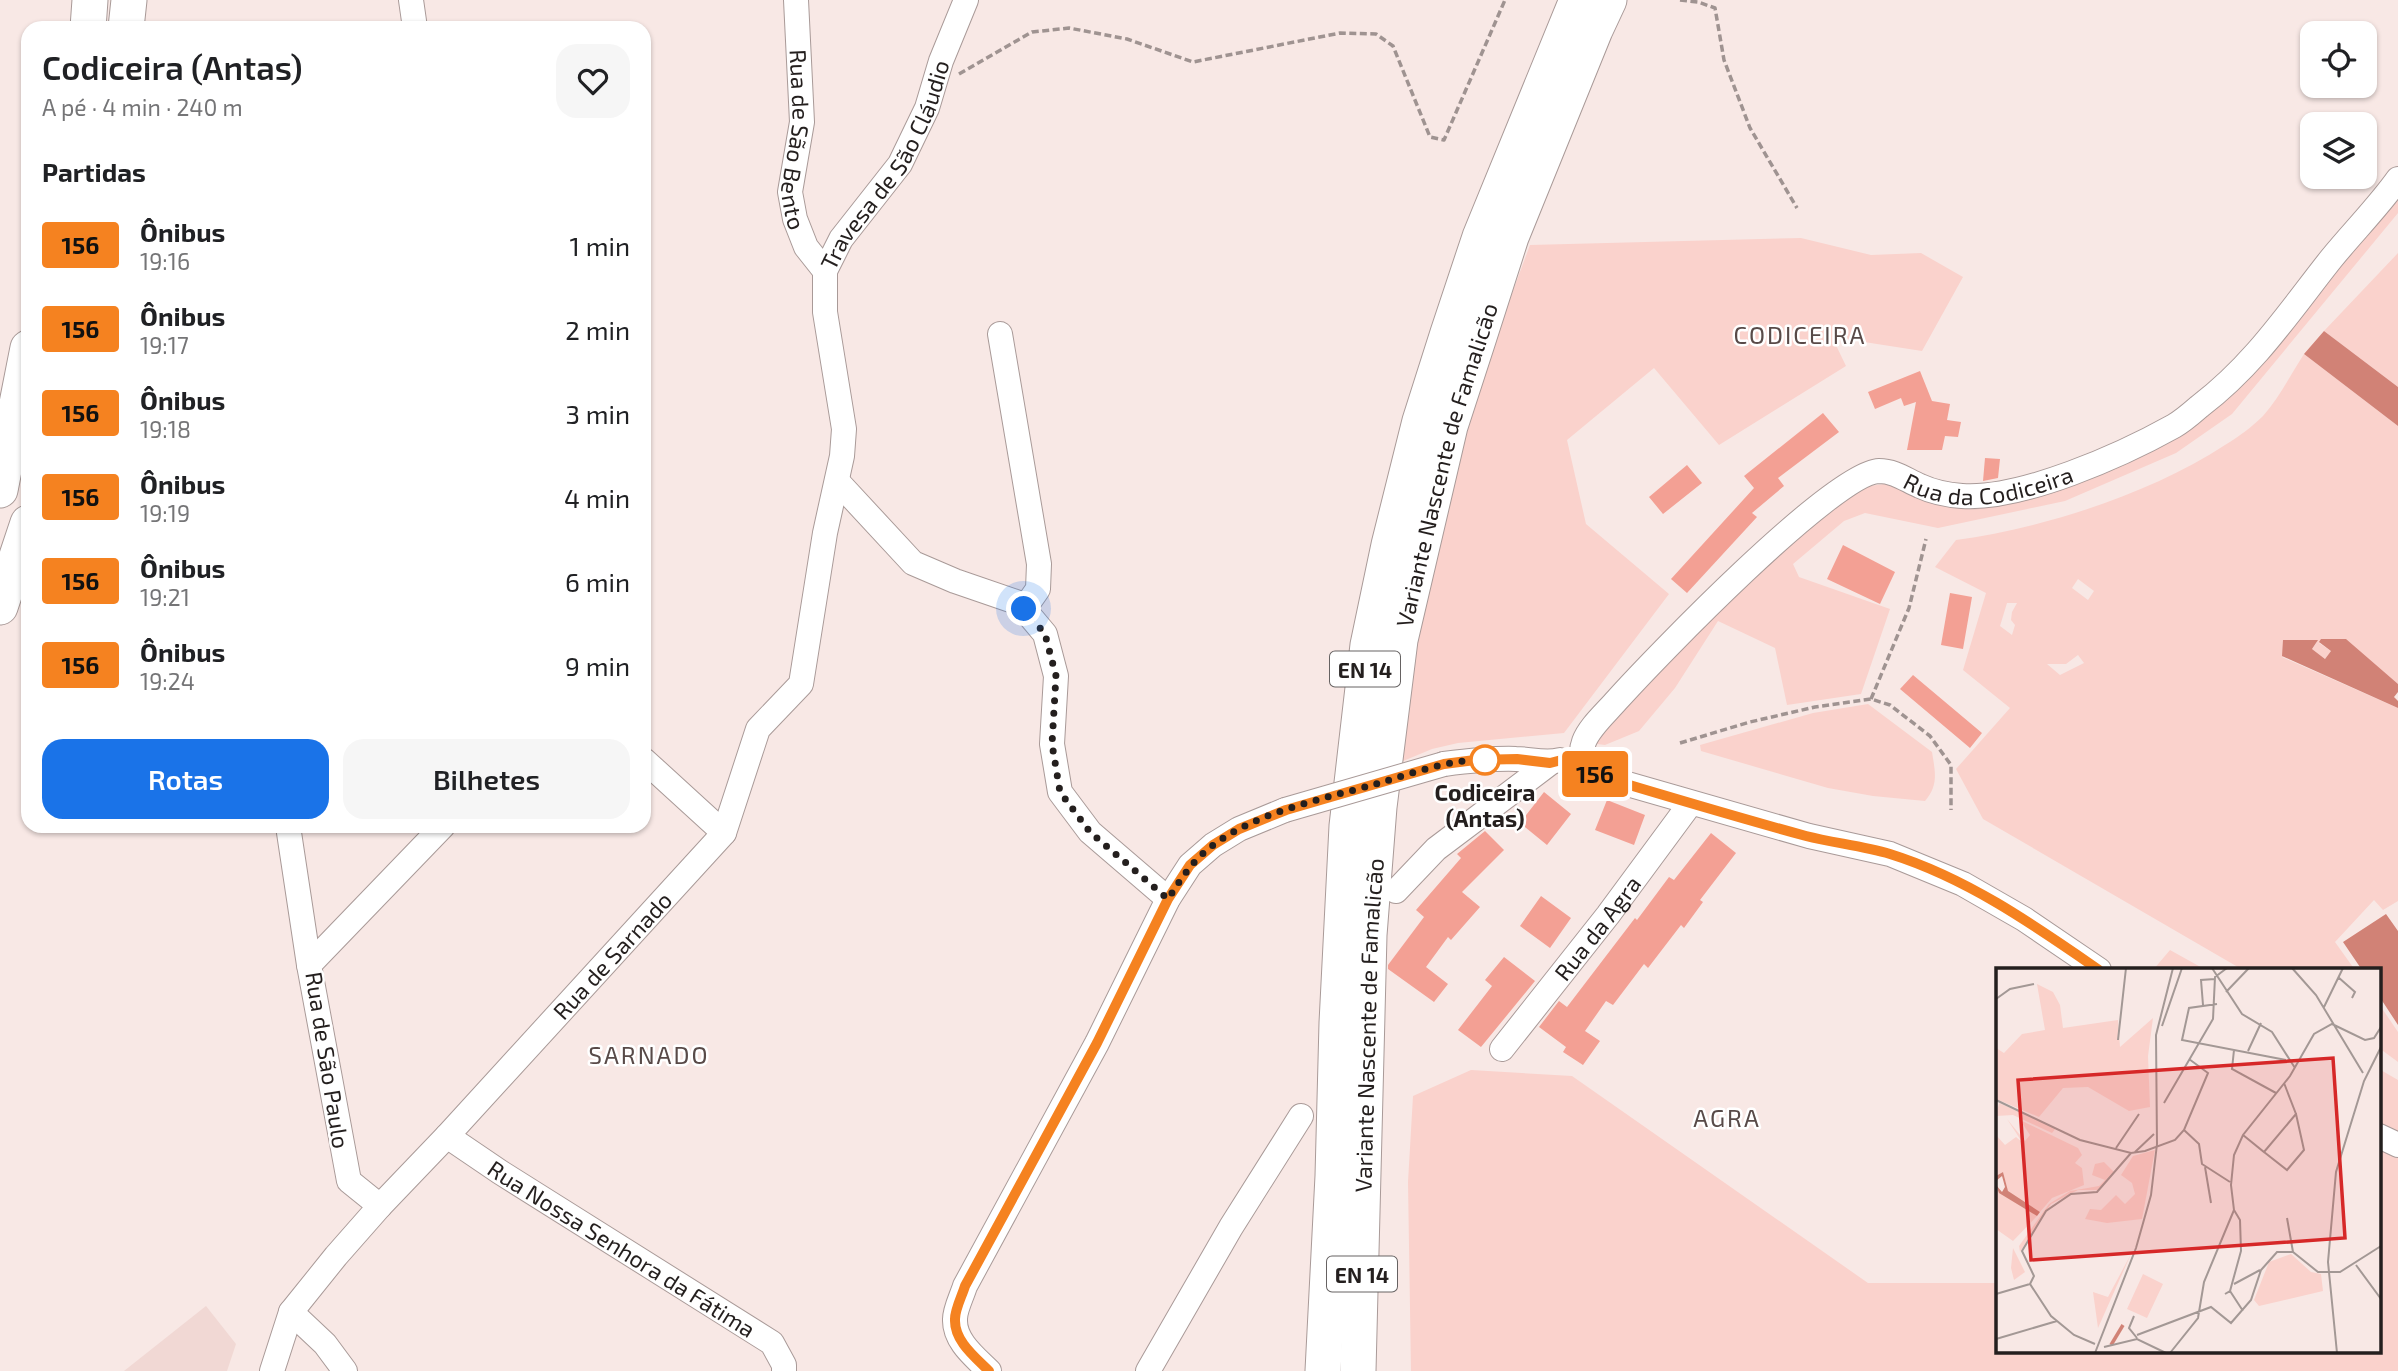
<!DOCTYPE html>
<html lang="pt">
<meta charset="utf-8">
<style>
:root{--surface:#fff;--page:#f6f6f6;--text:#202124;--muted:#757577;--accent:#1a73e8}
body{margin:0;font-family:"Exo 2",sans-serif;background:var(--page);color:var(--text);height:100vh;display:flex;flex-direction:column;font-size:26px;white-space:nowrap}
*{box-sizing:border-box;margin:0}
p{font-size:23px;color:var(--muted)}
.icon{flex:none;width:38px;height:38px;fill:none;stroke:currentColor;stroke-width:2;stroke-linecap:round;stroke-linejoin:round}
.map{position:relative;flex:1;overflow:hidden}
.drawer{position:absolute;left:21px;top:21px;width:630px;height:812px;display:flex;flex-direction:column;background:var(--surface);border-radius:21px;box-shadow:0 2px 5px #0004}
.drawer>*{flex:none}
.badge{padding:0 14px;border-radius:5px;font-size:24px;line-height:46px}
.fabs{position:absolute;left:2300px;top:21px;display:grid;gap:14px}
.fabs a{display:grid;place-items:center;width:77px;height:77px;border-radius:14px;background:var(--surface);box-shadow:0 2px 5px #0004;font-size:35px}
.you{position:absolute;width:35px;height:35px;margin:-18px;border:5px solid #fff;border-radius:50%;background:#1a73e8;box-shadow:0 0 0 10px #1a73e833}
.map>.badge{position:absolute;translate:-50% -50%;box-shadow:0 0 0 4px #fff}
h2{padding:0 21px;font-size:26px;line-height:63px}
.round{display:grid;place-items:center;flex:none;width:74px;height:74px;border-radius:21px;background:var(--page)}
.head{display:flex;align-items:center;justify-content:space-between;height:119px;padding:0 21px}
h1{font-size:33px;font-weight:600;line-height:52px}
.cta{display:flex;gap:14px;margin-top:auto;padding:14px 21px}
.cta a{flex:1;height:80px;border-radius:21px;background:var(--accent);color:#fff;font-size:28px;font-weight:600;line-height:80px;text-align:center}
.cta a+a{background:var(--page);color:var(--text)}
ul{padding:0;list-style:none}
li{display:flex;align-items:center;gap:21px;height:84px;padding:0 21px}
li div{flex:1}
li b{display:block;font-size:26px}
li em{font-style:normal}
li .badge{min-width:77px;font-weight:700;text-align:center}
.map>svg:first-child{display:block}
.built{fill:#f1d8d4}
.green{fill:#fad2cc;fill-rule:evenodd}
.water{fill:#d18276}
.building{fill:#f3a094}
.lines{fill:none;stroke-linecap:round;stroke-linejoin:round}
.minor-casing{stroke:#a99a98;stroke-width:26}
.highway-casing{stroke:#a99a98;stroke-width:37}
.path{stroke:#9f9391;stroke-width:3.5;stroke-dasharray:7 3.5;stroke-linecap:butt}
.minor{stroke:#fff;stroke-width:24}
.highway{stroke:#fff;stroke-width:35}
.minor-bridge-casing{stroke:#a99a98;stroke-width:26;stroke-linecap:butt}
.minor-bridge{stroke:#fff;stroke-width:24}
.line-casing{stroke:#fff;stroke-width:16}
.line{stroke:#f58220;stroke-width:10}
.walk{stroke:#241f1e;stroke-width:7;stroke-dasharray:0 12.6}
.stop-dot{fill:#fff;stroke:#f58220;stroke-width:3.5}
.labels{text-anchor:middle;dominant-baseline:central;stroke-width:5;stroke-linejoin:round;paint-order:stroke}
.shield{fill:#fff;stroke:#666262;stroke-width:2}
.shield-label{font-size:21px;font-weight:bold;fill:#241f1e}
.street-label{font-size:23px;fill:#241f1e;stroke:#fff}
.stop-label{font-size:23px;font-weight:bold;fill:#241f1e;stroke:#fff}
.neighbourhood-label{font-size:24px;letter-spacing:2px;fill:#584a48;stroke:#fff}
.inset-river{fill:none;stroke:#d18276;stroke-width:3.5}
.inset-road{fill:none;stroke:#a39895;stroke-width:2}
.view{fill:#d62828;fill-opacity:0.15;stroke:#d62828;stroke-width:3.5}
.inset-edge{fill:none;stroke:#241f1e;stroke-width:3.5}
</style>
<div class="map">
<svg width="2398" height="1371" viewBox="0 0 2398 1371">
<rect width="100%" height="100%" fill="#f8e8e5"/>
<path class="built" d="M206,1306L236,1344L227,1371H124Z"/>
<path class="green" d="M2398,194V213L2232,414L2176,453L2065,501L1938,528L1865,513L1844,521L1793,564L1799,577L1890,609L1861,694L1787,705L1775,648L1718,621L1675,688L1639,731L1605,745L1597,744V736L1651,679L1743,589L1803,534L1851,496L1870,486L1891,483L1938,503L2169,440L2213,411L2261,364Z
M1801,238L1871,255L1921,253L1963,277L1922,351L1832,337L1846,366L1719,445L1654,368L1567,440L1586,524L1669,594L1564,733L1458,743L1432,749L1396,764L1403,700L1450,482L1492,347L1530,245Z
M2398,253V387L2324,331Z
M2304,354L2398,426V684L2346,640L2319,643L2331,651L2325,659L2312,649L2317,642L2282,657L2398,708V901L2383,910L2374,900L2335,942L2355,970H2243L1983,819L1956,769L2010,708L1963,670L1986,593L1935,567L1956,540C2044,528 2150,494 2225,445C2238,437 2252,427 2263,416C2279,398 2291,374 2304,354ZM2078,579L2094,591L2088,600L2072,588ZM2007,603H2017L2012,612L2011,620L2015,625L2012,635L2000,626ZM2078,655L2084,663L2060,675L2047,664H2066Z
M1868,704L1932,752C1935,771 1939,785 1925,801L1873,796L1828,788L1701,751L1700,745L1813,713Z
M2170,950L2206,970H2153Z
M2379,1004L2398,1032V1062L2379,1048Z
M2379,1069L2398,1080V1134L2379,1125Z
M1471,1070L1572,1076L1868,1283H1997V1352H2379V1146L2398,1155V1371H1411L1408,1182L1413,1096Z"/>
<path class="water" d="M2324,331L2398,387V426L2304,354Z
M2321,639H2346L2398,684V692L2394,697L2398,701V708L2282,656L2283,640H2318L2312,649L2325,659L2331,651L2319,642Z
M2386,914L2398,931V1025L2379,996V970H2362L2343,942Z"/>
<path class="building" d="M1920,371L1932,401L1950,404L1947,420L1961,422L1958,437L1945,436L1942,450H1907L1916,402L1904,406L1901,398L1875,409L1868,392Z
M1823,413L1839,432L1778,478L1784,486L1752,513L1757,517L1687,593L1671,579L1754,488L1744,476Z
M1985,458L2000,459L1998,478L1983,481Z
M1687,465L1702,483L1663,514L1649,497Z
M1843,545L1895,572L1880,604L1827,579Z
M1950,593L1972,597L1963,649L1941,645Z
M1913,675L1982,733L1970,748L1900,689Z
M1544,792L1571,814L1547,845L1520,823Z
M1607,800L1645,815L1634,845L1595,830Z
M1485,831L1504,850L1462,892L1480,907L1451,940L1448,937L1426,967L1448,984L1434,1002L1388,969V965L1424,917L1416,910L1461,858L1457,854Z
M1711,833L1736,853L1700,900L1703,902L1684,928L1681,925L1648,968L1644,964L1613,1005L1606,1001L1585,1031L1600,1041L1583,1065L1563,1052L1566,1047L1539,1027L1559,1001L1567,1007L1635,918L1637,920L1669,877L1674,880Z
M1541,896L1571,918L1550,948L1520,926Z
M1504,957L1535,981L1481,1047L1458,1030L1492,986L1485,980Z"/>
<g class="lines">
<defs>
<g id="minor">
<path d="M411,0L415,28"/>
<path id="s1" d="M796,0L802,122L790,192L795,219L806,247L825,271"/>
<path d="M1000,334L1039,564L1038,589L1024,609"/>
<path d="M837,481L913,563L955,581L1019,603L1045,634L1056,676L1052,744L1060,792L1090,832L1168,899"/>
<path d="M644,760L724,833"/>
<path d="M1444,764C1468,761 1492,758 1516,759C1531,759 1545,764 1560,760"/>
<path d="M288,826L309,965"/>
<path d="M1396,891L1436,849L1550,763"/>
<path id="s2" d="M2099,970L2024,919L1963,884L1890,854L1809,836L1596,775C1563,748 1597,723 1617,700C1654,659 1834,472 1879,471C1895,471 1906,480 1920,486C1933,492 1948,495 1962,496C2022,500 2122,455 2174,426C2183,421 2192,413 2200,406C2255,364 2289,312 2331,259C2353,232 2378,207 2398,179"/>
<path id="s3" d="M1502,1049L1608,915L1690,804"/>
<path id="s4" d="M447,1136L500,1172L772,1343L784,1365V1371"/>
<path d="M2379,1136L2398,1145"/>
<path d="M380,1206L349,1181L309,965L443,826"/>
<path d="M291,1312L325,1344L345,1371"/>
<path id="s5" d="M272,1371L291,1312L336,1256L380,1206L447,1136L724,833L758,729L801,684L825,533L842,456L844,429L825,312V271L841,239L900,164L927,108L941,61L966,0"/>
<path d="M989,1371C975,1357 954,1341 955,1319C955,1309 962,1296 965,1286L1097,1043L1168,899L1190,865L1213,845L1239,829L1285,810"/>
<path d="M1148,1371L1231,1227L1301,1116"/>
</g>
<g id="highway">
<path d="M88,28L90,0"/>
<path d="M126,28L129,0"/>
<path d="M0,490L28,348"/>
<path d="M0,607L28,523"/>
<path d="M1323,1371L1333,1176L1337,1023L1347,826L1368,645L1389,545L1420,421L1448,333L1480,237L1577,0"/>
<path id="s6" d="M1358,1371L1369,935L1379,807L1400,640L1450,426L1477,343L1511,237L1595,30L1609,0"/>
</g>
</defs>
<use href="#minor" class="minor-casing"/>
<use href="#highway" class="highway-casing"/>
<path class="path" d="M1680,0L1698,2L1715,8L1724,60L1750,128L1797,208
M959,74L1032,32L1069,28L1127,39L1193,62L1340,33L1376,34L1393,46L1430,137L1444,140L1505,0
M1871,699L1909,608L1926,539
M1680,743L1750,722L1815,707L1871,699L1890,705L1930,736L1951,765V810"/>
<use href="#minor" class="minor"/>
<use href="#highway" class="highway"/>
<defs>
<path id="minor-bridge" d="M1285,810L1444,764"/>
</defs>
<use href="#minor-bridge" class="minor-bridge-casing"/>
<use href="#minor-bridge" class="minor-bridge"/>
</g>
<g class="lines">
<defs>
<path id="line" d="M989,1371C975,1357 954,1341 955,1319C955,1309 962,1296 965,1286L1097,1043L1168,899L1190,865L1213,845L1239,829L1286,810L1444,764L1475,760L1517,759L1550,763L1581,755L1585,766L1596,775C1666,796 1736,817 1806,836C1834,843 1863,846 1890,854C1967,878 2034,925 2099,970"/>
</defs>
<use href="#line" class="line-casing"/>
<use href="#line" class="line"/>
<path class="walk" d="M1024,609L1045,634L1056,676L1052,744L1060,792L1090,832L1168,899C1181,879 1192,861 1212,846C1256,812 1323,799 1376,784C1411,774 1448,759 1485,760"/>
</g>
<circle class="stop-dot" cx="1485" cy="760" r="14"/>
<g class="labels">
<g class="shield">
<rect x="1330" y="651.5" width="70" height="35" rx="5"/>
<rect x="1327" y="1256.5" width="70" height="35" rx="5"/>
</g>
<g class="shield-label">
<text x="1365" y="669">EN 14</text>
<text x="1362" y="1274">EN 14</text>
</g>
<g class="street-label">
<text stroke="none"><textPath href="#s1" startOffset="140">Rua de São Bento</textPath></text>
<text stroke="none"><textPath href="#s5" startOffset="1421">Travesa de São Cláudio</textPath></text>
<text stroke="none"><textPath href="#s6" startOffset="914">Variante Nascente de Famalicão</textPath></text>
<text stroke="none"><textPath href="#s2" startOffset="1101">Rua da Codiceira</textPath></text>
<text stroke="none"><textPath href="#s3" startOffset="154">Rua da Agra</textPath></text>
<text stroke="none"><textPath href="#s5" startOffset="542">Rua de Sarnado</textPath></text>
<text stroke="none"><textPath href="#s6" startOffset="346">Variante Nascente de Famalicão</textPath></text>
<text transform="translate(328 1060) rotate(81)">Rua de São Paulo</text>
<text stroke="none"><textPath href="#s4" startOffset="208">Rua Nossa Senhora da Fátima</textPath></text>
</g>
<g class="stop-label">
<text x="1485" y="792">Codiceira<tspan x="1485" dy="26">(Antas)</tspan></text>
</g>
<g class="neighbourhood-label">
<text x="1800" y="334">CODICEIRA</text>
<text x="649" y="1054">SARNADO</text>
<text x="1727" y="1117">AGRA</text>
</g>
</g>
<g transform="translate(1996 968)">
<rect width="385" height="385" fill="#f8e8e5"/>
<path d="M41,16L57,24L64,37L67,60L122,52L124,79L157,50L152,88L154,139L133,143L92,119L67,120L43,149L0,131V80L8,85L26,66L49,62ZM3,135L60,160L56,165L17,147L0,148ZM11,151L29,173L34,167L24,152L82,180L86,187L79,195L86,200L88,217L56,230L44,244L12,224L7,204L0,208V167L9,177L20,169L26,174ZM159,182L146,251L111,255L89,251L94,241L105,242L120,227L129,236L139,226L136,215L125,207L137,188ZM133,187L121,202L102,222H82L55,236L24,284L23,278L53,236L74,223L103,218L109,212L96,207L99,196L108,194L118,204ZM0,221L41,248L17,273L0,261ZM17,280L29,304L18,312L15,300ZM135,286L102,360L97,324L112,329ZM295,286L315,304L325,306L327,323L263,338L258,332L273,294ZM147,306L167,316L151,350L131,341Z" fill="#fad2cc"/>
<path d="M7,204L12,223L44,244L41,248L3,225L0,217L6,224L9,219L6,208L0,213V208Z" fill="#d18276"/>
<path class="inset-river" d="M115,377L127,357"/>
<path class="inset-road" d="M216,0L246,46L276,64L299,100M296,0L320,27L367,105M342,9L359,24L356,30M230,24L253,0M0,31L14,21L38,16M221,36L193,40L186,72L290,92M207,37L205,12L219,11M328,39L347,0M166,58L186,0M122,72L130,0M238,82L236,101L280,125M252,83L265,55M0,132L84,172L135,185L149,183L179,172L188,162L212,105L193,91M168,135L217,51L219,9L231,0M188,162L203,176L206,196L234,214M247,167L268,184L300,146L288,115M120,180L143,146M139,184L158,166M268,184L291,202L308,182L300,146M209,199L215,235M291,250L297,284M360,297L385,331M34,316L38,308L26,283L50,243L75,226L101,224L135,185M238,316L264,302M234,323L247,343M0,326L34,316L55,348L78,367L99,376M229,326L234,323L245,283L244,252L238,242M138,348L133,360L141,370M141,367L215,339L235,355L255,332L265,302L281,284H297L322,304H344L385,278M0,371L61,353M108,379L141,371L170,385M99,385L140,280L155,227L161,176L160,67L177,0M174,385L202,350L208,314L238,242L235,217L238,187L247,167L294,108L318,66L336,56L369,72L378,70L385,59M341,385L332,294L340,204L368,113L385,79"/>
<path class="view" d="M337,90L349,270L35,292L22,112Z"/>
<rect width="385" height="385" class="inset-edge"/>
</g>
</svg>
<div class="fabs">
<a><svg class="icon" aria-label="locate" viewBox="0 0 24 24"><circle cx="12" cy="12" r="6"/><path d="M12 2v4M12 18v4M2 12h4M18 12h4"/></svg></a>
<a><svg class="icon" aria-label="layers" viewBox="0 0 24 24"><path d="M12 4l9 5-9 5-9-5zM3 14l9 5 9-5"/></svg></a>
</div>
<div class="you" style="left:1024px;top:609px"></div>
<b class="badge" style="left:1595px;top:774px;background:#f58220;color:#111">156</b>
<section class="drawer">
<div class="head"><div><h1>Codiceira (Antas)</h1><p>A pé · 4 min · 240 m</p></div><a class="round"><svg class="icon" aria-label="heart" viewBox="0 0 24 24"><path d="M12 20l-8-8c-3-5 5-10 8-4 3-6 11-1 8 4z"/></svg></a></div>
<h2>Partidas</h2>
<ul>
<li><span class="badge" style="background:#f58220;color:#111">156</span><div><b>Ônibus</b><p>19:16</p></div><em>1 min</em></li>
<li><span class="badge" style="background:#f58220;color:#111">156</span><div><b>Ônibus</b><p>19:17</p></div><em>2 min</em></li>
<li><span class="badge" style="background:#f58220;color:#111">156</span><div><b>Ônibus</b><p>19:18</p></div><em>3 min</em></li>
<li><span class="badge" style="background:#f58220;color:#111">156</span><div><b>Ônibus</b><p>19:19</p></div><em>4 min</em></li>
<li><span class="badge" style="background:#f58220;color:#111">156</span><div><b>Ônibus</b><p>19:21</p></div><em>6 min</em></li>
<li><span class="badge" style="background:#f58220;color:#111">156</span><div><b>Ônibus</b><p>19:24</p></div><em>9 min</em></li>
</ul>
<div class="cta"><a>Rotas</a><a>Bilhetes</a></div>
</section>
</div>
